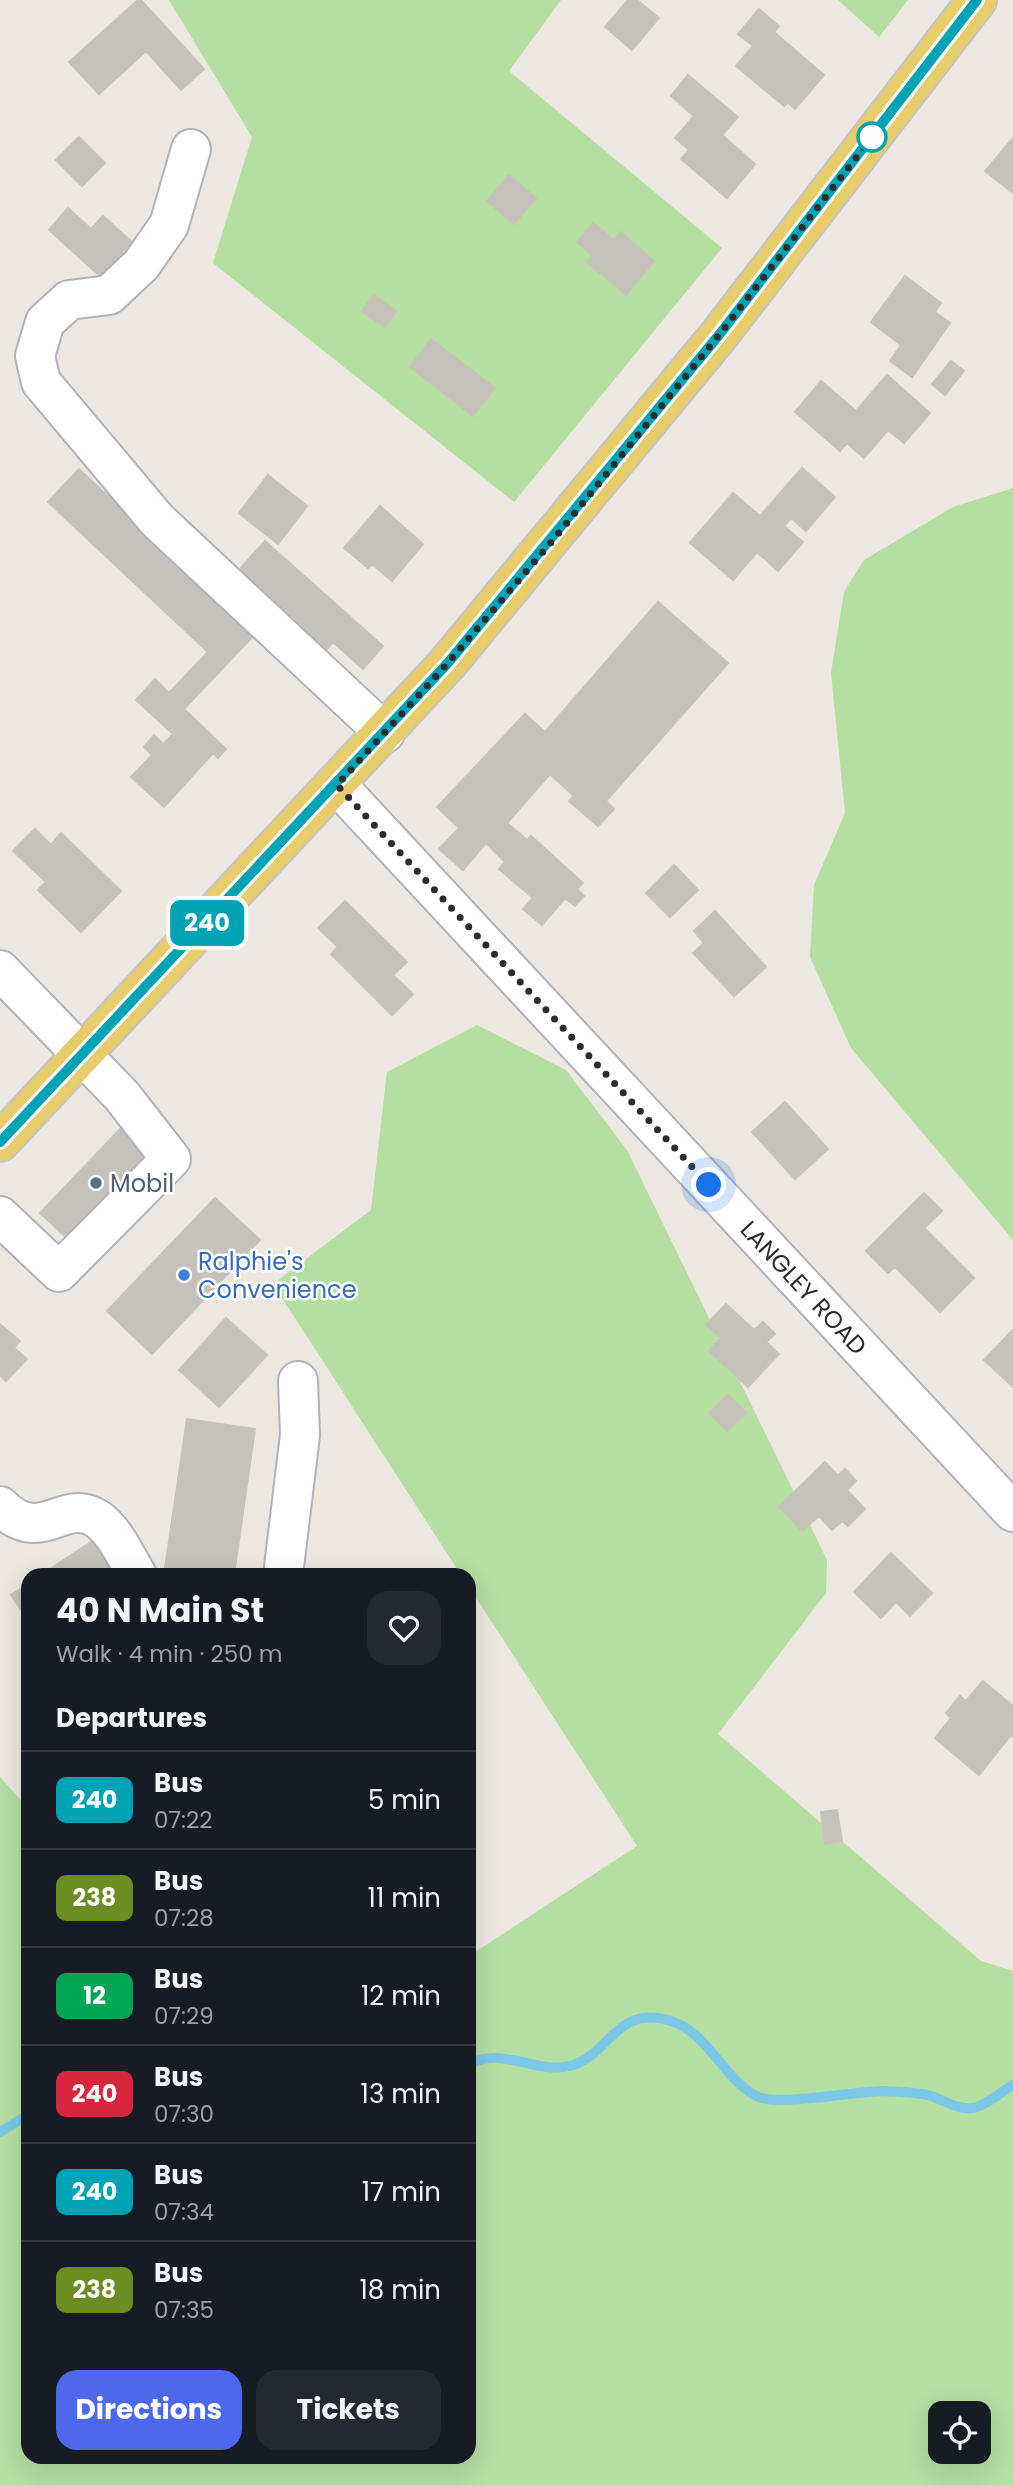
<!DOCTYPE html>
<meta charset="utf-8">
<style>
:root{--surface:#171b24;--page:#242831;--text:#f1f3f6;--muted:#9ea1a6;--line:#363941;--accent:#4d68ec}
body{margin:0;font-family:Poppins,sans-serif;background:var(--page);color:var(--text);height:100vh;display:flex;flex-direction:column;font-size:26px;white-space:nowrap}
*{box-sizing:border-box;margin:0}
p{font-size:23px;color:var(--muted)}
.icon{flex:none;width:38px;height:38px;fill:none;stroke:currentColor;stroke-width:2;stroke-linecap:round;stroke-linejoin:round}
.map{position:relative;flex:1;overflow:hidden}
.details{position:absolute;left:21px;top:1568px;width:455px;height:896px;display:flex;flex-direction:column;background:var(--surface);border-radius:21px;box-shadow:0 7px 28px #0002}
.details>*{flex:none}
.badge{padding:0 14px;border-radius:10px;font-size:24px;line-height:46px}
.tools{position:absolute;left:928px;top:2401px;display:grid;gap:14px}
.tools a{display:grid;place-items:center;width:63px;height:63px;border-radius:14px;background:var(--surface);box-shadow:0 7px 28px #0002;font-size:35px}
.you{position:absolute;width:35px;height:35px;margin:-18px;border:5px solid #fff;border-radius:50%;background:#1a73e8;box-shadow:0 0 0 10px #1a73e833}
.map>.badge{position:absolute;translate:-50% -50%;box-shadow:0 0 0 4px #fff}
h2{padding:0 35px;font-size:26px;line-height:63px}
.round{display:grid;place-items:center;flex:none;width:74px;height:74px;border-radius:21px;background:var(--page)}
.summary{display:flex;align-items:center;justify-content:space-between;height:119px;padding:0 35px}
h1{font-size:33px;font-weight:700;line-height:52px}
.button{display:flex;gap:14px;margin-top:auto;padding:14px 35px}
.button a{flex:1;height:80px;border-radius:21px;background:var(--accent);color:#fff;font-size:28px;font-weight:700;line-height:80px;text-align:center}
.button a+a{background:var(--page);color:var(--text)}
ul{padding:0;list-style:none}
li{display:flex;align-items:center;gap:21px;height:98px;padding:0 35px;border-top:2px solid var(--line)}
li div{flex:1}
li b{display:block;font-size:26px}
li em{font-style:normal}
li .badge{min-width:77px;font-weight:700;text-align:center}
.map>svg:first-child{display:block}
.green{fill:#b5dea1;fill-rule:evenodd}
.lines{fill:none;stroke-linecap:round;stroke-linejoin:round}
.stream{stroke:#7bc8e6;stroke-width:10}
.building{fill:#c5c1bb;stroke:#c8c3b9;stroke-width:2}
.minor-casing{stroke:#b0b1bb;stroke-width:42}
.major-casing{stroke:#c4c4c4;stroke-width:42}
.minor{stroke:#fff;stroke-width:38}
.major{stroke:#e6cc6b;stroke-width:38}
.line-casing{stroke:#fff;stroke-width:16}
.line{stroke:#00a3b4;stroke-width:10}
.walk{stroke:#2c2c2c;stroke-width:7;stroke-dasharray:0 12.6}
.stop-dot{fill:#fff;stroke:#00a3b4;stroke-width:3.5}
.service-dot{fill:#5c6f8a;stroke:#fff;stroke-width:2.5}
.shop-dot{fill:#3f7fe0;stroke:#fff;stroke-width:2.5}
.labels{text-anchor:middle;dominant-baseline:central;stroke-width:5;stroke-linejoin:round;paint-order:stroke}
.service-label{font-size:24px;fill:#4e5e75;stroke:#fff;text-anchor:start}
.shop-label{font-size:24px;fill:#366cbe;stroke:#fff;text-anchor:start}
.street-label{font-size:24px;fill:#2c2c2c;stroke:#fff}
</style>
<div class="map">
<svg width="1013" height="2485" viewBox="0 0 1013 2485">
<rect width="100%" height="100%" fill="#ece7e0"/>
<path class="green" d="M169,0H561L509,71L722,248L514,502L213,263L252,137Z
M838,0H908L879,37Z
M1013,488V1240L851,1048L810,957L814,885L845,813L831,673L844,592L864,560L953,507Z
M477,1025L566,1070L627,1150L827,1560L826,1593L718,1734L981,1961L1013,1971V2485H0V1777L28,1808V2457H469V1956L637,1846L469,1587V1575H461L273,1284L371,1210L387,1072ZM940,2413H978V2452H940Z"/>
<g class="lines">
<path class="stream" d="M469,2064C506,2046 538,2076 573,2065C610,2053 615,2009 664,2019C707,2028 720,2076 756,2096C775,2107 857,2091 883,2091C898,2092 917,2092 931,2096C944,2100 957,2110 972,2108C984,2107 1002,2091 1013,2085
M0,2132L28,2115"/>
</g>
<path class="building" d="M138,0H141L204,69L181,90L146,51L99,94L69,62Z
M628,0H637L659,18L632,50L605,27Z
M759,9L779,26L774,32L824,75L795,109L788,102L784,106L736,66L753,46L738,34Z
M688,75L738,117L722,135L755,164L727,198L681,159L689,150L675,138L694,116L671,96Z
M79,137L105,163L82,186L56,160Z
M1013,138V193L985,171Z
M509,175L536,198L514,224L487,201Z
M68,208L91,229L103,216L132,242L100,276L49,230Z
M593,223L614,240L621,232L654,261L626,295L587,262L592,255L577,242Z
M905,276L941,303L935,312L950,323L912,377L890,361L901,345L871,322Z
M374,295L396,311L385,327L362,311Z
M431,339L495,388L473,416L410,367Z
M951,361L964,371L945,395L932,384Z
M887,375L930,413L904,443L888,430L864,458L847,443L840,451L795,412L821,381L856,411Z
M802,468L835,497L806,531L791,518L784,526L803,542L778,571L757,552L733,580L690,543L733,493L760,516Z
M79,469L255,634L184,709L226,749L218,758L213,753L164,807L131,777L152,755L144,747L154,735L163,744L173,734L136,700L155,679L169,693L208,652L48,502Z
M268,475L307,506L278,544L239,513Z
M380,506L423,544L392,581L372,564L368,568L344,548Z
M265,541L383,646L363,669L333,642L319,658L231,579Z
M658,602L728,663L606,801L614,809L598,826L569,801L574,796L550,774L507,823L527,840L531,836L583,883L577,889L584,896L575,906L565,898L542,925L523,909L533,898L499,869L505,862L486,843L463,870L439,849L459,828L437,807L525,714L545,732Z
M35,829L51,845L61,833L121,891L81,932L38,890L46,882L13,851Z
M674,865L698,890L670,917L646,893Z
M345,901L407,962L393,975L413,994L392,1015L331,954L338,947L318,928Z
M715,911L766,967L734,996L693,953L704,943L694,931Z
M785,1102L828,1149L795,1179L752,1132Z
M123,1126L151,1153L68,1239L40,1213Z
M924,1193L942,1211L924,1228L974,1278L940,1312L895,1267L888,1273L866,1251Z
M215,1198L260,1240L152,1354L107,1311Z
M726,1304L754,1330L763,1322L775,1334L766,1342L779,1354L748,1387L709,1351L721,1338L706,1325Z
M226,1318L267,1355L219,1407L179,1370Z
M1,1325L20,1341L14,1348L27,1359L6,1381L0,1375Z
M1013,1330V1387L984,1360Z
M728,1395L746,1413L727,1431L709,1413Z
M187,1419L255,1429L234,1575H164Z
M825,1462L838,1476L845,1469L856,1481L847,1490L865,1509L848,1526L842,1521L832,1530L819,1516L802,1531L779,1507Z
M97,1538L121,1575H41Z
M891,1553L932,1593L910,1616L896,1602L881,1618L854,1592Z
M28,1584V1620L11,1595Z
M983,1681L1013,1706V1737L1011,1735L979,1775L935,1738L951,1718L946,1713L960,1696L966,1701Z
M837,1810L842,1841L825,1844L821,1812Z"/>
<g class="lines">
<defs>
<g id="minor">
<path d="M191,149L169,225L141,265L109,295L69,300L45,322L35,356L41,382L157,520L385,733"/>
<path id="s1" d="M337,785L1013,1512"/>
<path d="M0,970L122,1096L171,1159L59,1272L0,1216"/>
<path d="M0,1506C41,1547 62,1498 96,1518C114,1529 126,1557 137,1575"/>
<path d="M283,1575L300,1435L298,1381"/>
</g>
<path id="major" d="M0,1142L447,664L719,335L977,0"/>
</defs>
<use href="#minor" class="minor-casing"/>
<use href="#major" class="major-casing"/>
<use href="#minor" class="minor"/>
<use href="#major" class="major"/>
</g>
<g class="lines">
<defs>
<path id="line" d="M0,1142L447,664L719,335L977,0"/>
</defs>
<use href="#line" class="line-casing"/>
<use href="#line" class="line"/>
<path class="walk" d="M709,1185L337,785L447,664L553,540L719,335L876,132L872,137"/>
</g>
<circle class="stop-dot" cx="872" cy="137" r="14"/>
<circle class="service-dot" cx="96" cy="1183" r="7"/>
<circle class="shop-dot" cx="184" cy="1275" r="7"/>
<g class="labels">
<g class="service-label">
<text x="110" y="1183">Mobil</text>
</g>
<g class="shop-label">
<text x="198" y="1261">Ralphie's<tspan x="198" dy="28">Convenience</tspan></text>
</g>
<g class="street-label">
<text stroke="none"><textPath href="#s1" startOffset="686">LANGLEY ROAD</textPath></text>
</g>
</g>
</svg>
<div class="tools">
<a><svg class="icon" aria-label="locate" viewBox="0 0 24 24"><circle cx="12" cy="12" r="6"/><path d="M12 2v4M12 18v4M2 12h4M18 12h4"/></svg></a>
</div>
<div class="you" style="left:709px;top:1185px"></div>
<b class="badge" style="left:207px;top:923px;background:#00a3b4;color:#fff">240</b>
<section class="details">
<div class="summary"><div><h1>40 N Main St</h1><p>Walk · 4 min · 250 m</p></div><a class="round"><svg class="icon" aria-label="heart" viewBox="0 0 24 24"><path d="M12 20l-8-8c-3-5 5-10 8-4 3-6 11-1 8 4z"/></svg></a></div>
<h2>Departures</h2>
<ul>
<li><span class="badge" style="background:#00a3b4;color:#fff">240</span><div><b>Bus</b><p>07:22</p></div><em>5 min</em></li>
<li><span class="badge" style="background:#6b8e23;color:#fff">238</span><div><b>Bus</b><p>07:28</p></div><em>11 min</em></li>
<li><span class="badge" style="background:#00a651;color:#fff">12</span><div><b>Bus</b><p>07:29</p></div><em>12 min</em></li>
<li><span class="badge" style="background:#d7263d;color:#fff">240</span><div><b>Bus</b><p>07:30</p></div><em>13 min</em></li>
<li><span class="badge" style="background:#00a3b4;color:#fff">240</span><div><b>Bus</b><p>07:34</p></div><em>17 min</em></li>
<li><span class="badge" style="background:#6b8e23;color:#fff">238</span><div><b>Bus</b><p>07:35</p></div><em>18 min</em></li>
</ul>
<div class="button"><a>Directions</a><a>Tickets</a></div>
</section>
</div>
